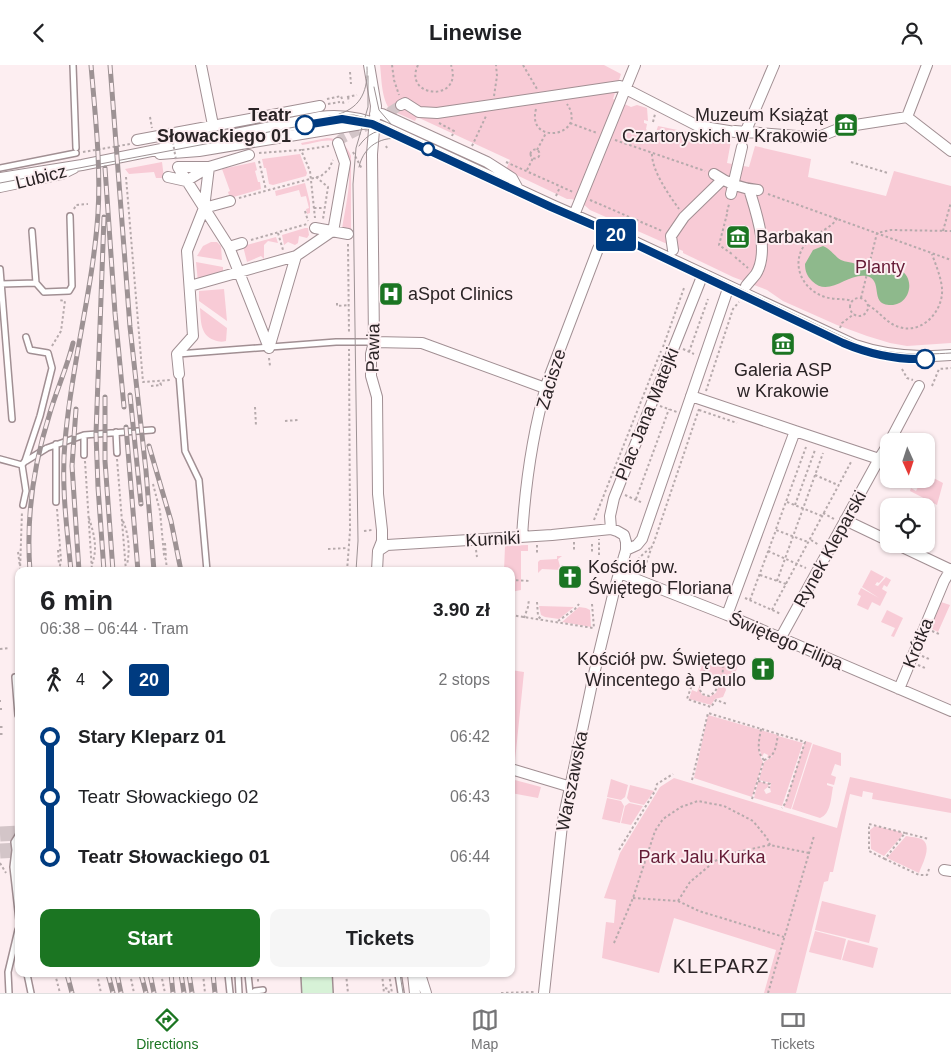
<!DOCTYPE html>
<meta charset="utf-8">
<style>
:root{--surface:#fff;--page:#f6f6f6;--text:#202124;--muted:#757577;--line:#e0e0e0;--accent:#1b7522}
body{margin:0;font-family:Helvetica,sans-serif;background:var(--page);color:var(--text);height:100vh;display:flex;flex-direction:column;font-size:19px;white-space:nowrap}
*{box-sizing:border-box;margin:0}
p{font-size:16px;color:var(--muted)}
.icon{flex:none;width:28px;height:28px;fill:none;stroke:currentColor;stroke-width:2;stroke-linecap:round;stroke-linejoin:round}
.map{position:relative;flex:1;overflow:hidden}
.side{position:absolute;left:15px;top:502px;width:500px;height:410px;display:flex;flex-direction:column;background:var(--surface);border-radius:10px;box-shadow:0 1px 4px #0004}
.side>*{flex:none}
.badge{padding:0 10px;border-radius:4px;font-size:18px;line-height:32px}
.needle{width:32px;rotate:177deg}
.buttons{position:absolute;left:880px;top:368px;display:grid;gap:10px}
.buttons a{display:grid;place-items:center;width:55px;height:55px;border-radius:10px;background:var(--surface);box-shadow:0 1px 4px #0004;font-size:25px}
.map>.badge{position:absolute;translate:-50% -50%;box-shadow:0 0 0 2px #fff}
.legs{display:flex;align-items:center;gap:8px;height:55px;padding:0 25px;font-size:16px}
.legs p{margin-inline-start:auto}
.overview{display:flex;align-items:center;justify-content:space-between;height:85px;padding:0 25px}
h1{font-size:28px;font-weight:600;line-height:38px}
.cta{display:flex;gap:10px;margin-top:auto;padding:10px 25px}
.cta a{flex:1;height:58px;border-radius:10px;background:var(--accent);color:#fff;font-size:20px;font-weight:600;line-height:58px;text-align:center}
.cta a+a{background:var(--page);color:var(--text)}
ul{padding:0 25px;list-style:none}
li{display:flex;align-items:center;gap:18px;height:60px;font-size:19px}
li i{display:grid;place-items:center;width:8px;height:100%;margin:0 6px;background:currentColor}
li i::after{content:'';width:12px;height:12px;margin:-6px;border:4px solid;border-radius:50%;background:var(--surface)}
li p{margin-inline-start:auto}
li:first-child i{background:linear-gradient(#0000 50%,currentColor 0)}
li:last-child i{background:linear-gradient(currentColor 50%,#0000 0)}
header{display:flex;justify-content:space-between;align-items:center;height:65px;padding:0 25px;background:var(--surface);font-size:22px;font-weight:600}
.dock{display:flex;justify-content:space-around;align-items:center;height:70px;border-top:1px solid var(--line);background:var(--surface);font-size:14px;color:var(--muted)}
.dock a{display:grid;justify-items:center;gap:2px}
.dock .current{color:var(--accent)}
.map>svg:first-child{display:block}
.green{fill:#f8cbd6}
.water{fill:#8eb98c}
.lines{fill:none;stroke-linecap:round;stroke-linejoin:round}
.street-tunnel{stroke:#d3c5c8;stroke-width:10;stroke-dasharray:10 5;stroke-linecap:butt}
.secondary-tunnel{stroke:#d3c5c8;stroke-width:15;stroke-dasharray:15 8;stroke-linecap:butt}
.lane-casing{stroke:#a18f93;stroke-width:8}
.street-casing{stroke:#a18f93;stroke-width:12}
.secondary-casing{stroke:#a18f93;stroke-width:18}
.path{stroke:#b6aaac;stroke-width:2;stroke-dasharray:2.5 2.5;stroke-linecap:butt}
.lane{stroke:#fff;stroke-width:5}
.street{stroke:#fff;stroke-width:10}
.secondary{stroke:#d7f2d7;stroke-width:15}
.tram{stroke:#9d9294;stroke-width:1}
.rail-casing{stroke:#9d9294;stroke-width:5}
.rail{stroke:#fdeef1;stroke-width:3;stroke-dasharray:9;stroke-linecap:butt}
.path-bridge{stroke:#b6aaac;stroke-width:2;stroke-dasharray:2.5 2.5;stroke-linecap:butt}
.line-1-casing{stroke:#fff;stroke-width:11}
.line-1{stroke:#003b80;stroke-width:8}
.stop-1-dot{fill:#fff;stroke:#003b80;stroke-width:2.5}
.labels{text-anchor:middle;dominant-baseline:central;stroke-width:4;stroke-linejoin:round;paint-order:stroke}
.stop-label{font-size:18px;font-weight:bold;fill:#2a2325;stroke:#fdeef1;text-anchor:end}
.poi-label{font-size:18px;fill:#2a2325;stroke:#fdeef1;text-anchor:start}
.street-label{font-size:18px;fill:#2a2325;stroke:#fdeef1}
.park-label{font-size:18px;fill:#651b36;stroke:#fdeef1}
.quarter-label{font-size:20px;letter-spacing:1px;fill:#2a2325;stroke:#fdeef1}
</style>
<header><svg class="icon" aria-label="back" viewBox="0 0 24 24"><path d="M15 5l-7 7 7 7"/></svg>Linewise<svg class="icon" aria-label="person" viewBox="0 0 24 24"><circle cx="12" cy="8" r="4"/><path d="M4 21q1-7 8-7t8 7"/></svg></header>
<div class="map">
<svg width="951" height="928" viewBox="0 0 951 928">
<rect width="100%" height="100%" fill="#fdeef1"/>
<path class="green" d="M380,0H604L621,9L613,34L631,42L637,40L647,43L648,56L644,55V58L647,59L646,64L649,68L656,67L658,61L731,76L727,98L749,102L755,81L811,94L808,112L886,131L894,106L951,121V278L907,281L890,278L867,271L837,260L783,236L767,225L733,212L683,188V186L590,145C584,139 576,133 567,134L506,105L510,95L417,52L415,56L397,48L396,51C381,40 382,17 380,0Z
M327,73C338,73 347,80 351,91V164H342C345,142 361,85 333,76C324,74 311,79 302,80L301,78Z
M300,89L307,108L306,111L273,120L269,119L266,103H264L262,94Z
M162,97L164,113H156L154,107L129,109L125,104Z
M255,97L257,105L255,106L258,117H260L261,124L230,133L228,127L230,126L222,104Z
M305,118L310,138V148L307,149L306,144L309,143L306,131L301,132L299,125L276,131L275,126Z
M305,163H308L309,170L307,173L299,171L298,178L295,180L288,177L284,180L282,170Z
M276,172L278,178L268,176L264,180V194L261,191L247,197L243,181Z
M211,177H217L221,181L222,195L197,191L203,181Z
M196,197L223,202V209L198,217Z
M224,224L227,256L199,236V226Z
M200,243L227,263L226,276C222,277 219,277 214,275C200,270 201,256 200,243Z
M926,409L943,418L937,440L910,426L911,423L916,426L918,422L908,417L910,414H926Z
M528,480V486H521V525L511,527V506H504L505,481Z
M557,491H562L558,494L561,505L542,504L538,508V497L540,495L557,494Z
M871,505L884,512L879,518L877,517L875,520L878,521L886,512L891,515L887,522L884,520L882,524L887,527L880,541L872,537L868,545L857,540L861,531L858,529L861,523L879,533L862,522Z
M941,537L950,540L938,567L930,563Z
M539,541L574,542L559,554L545,552L541,550Z
M579,542L586,543L590,545L591,562L562,557Z
M887,545L903,553L894,572L891,571L895,563L881,557Z
M706,588L738,600L732,618L729,619L701,609L700,606Z
M511,605L524,607L515,696L511,695Z
M719,620L725,622L726,625L723,632L715,634L711,640L689,634L692,625L697,627L699,622L702,630L709,632L716,628Z
M708,650L778,670L777,676L778,671L803,678L782,741L754,733L758,716L769,719L768,722L764,725L766,729L771,727L770,723L771,718L759,715L764,697L773,691L767,693L768,690L764,688L762,692L759,683L760,691L763,697L752,732L694,713Z
M805,676L812,678L791,744L784,742Z
M813,679L841,688V701L835,699L831,710L836,712L834,720L827,718V720L833,722C831,732 831,749 820,753L792,744Z
M850,712L951,734V748L872,734L873,728L863,726L862,732L850,729L833,807H830L828,816L824,817L796,928H764L776,885L674,853L659,908L602,893L606,857L614,858L616,835L604,833L620,788L660,722L674,713L837,763Z
M511,714L541,722L538,733L511,728Z
M611,714L628,720L625,732L621,735L607,732Z
M630,720L654,726L644,740L630,737L627,733Z
M607,733L621,736L624,741L620,758L602,754Z
M629,738L643,741L631,760L621,758L625,741Z
M875,761L901,767L903,770L884,791L871,784L870,765Z
M906,771C910,772 919,772 923,775C932,782 922,800 919,808L887,793Z
M822,836L876,850L869,878L815,865Z
M815,866L846,874L841,895L809,887Z
M848,875L878,883L873,903L842,895Z"/>
<path class="water" d="M823,181C831,184 834,191 841,195C845,197 851,197 856,199C861,200 865,203 870,204C881,207 888,198 899,204C917,213 910,242 889,240C869,239 884,214 866,211C847,208 829,233 812,216C807,211 805,206 805,199L813,185Z"/>
<g class="lines">
<path class="street-tunnel" d="M338,78L341,74L372,58L401,40"/>
<path class="secondary-tunnel" d="M0,769L19,768
M0,786L19,785"/>
<defs>
<path id="lane" d="M73,0L76,83
M244,72L335,55L349,58
M0,103L76,88
M32,166L36,218
M0,204L12,354
M1,219L36,218L44,227L69,226L72,221L70,151
M178,289L336,277H374
M179,309L185,386L199,415L207,506
M116,367L117,388
M84,370V390
M0,394L22,400L25,396L40,351L52,303L48,288L30,285L26,272
M26,396L47,383L84,370L152,365
M22,400L26,426L23,440
M56,437V379
M15,612L18,650
M19,769L14,777L15,785L19,789
M15,785L13,802L19,855
M27,909L31,928
M228,909L230,928
M238,909L239,928
M248,909L250,928
M398,909L401,928
M9,928L8,907L18,865
M253,928L255,926L263,925"/>
<path id="street" d="M201,0L213,60
M369,0L376,41L372,89L374,277L371,289V311L377,332L378,429L382,465V476L378,486L377,506
M401,40L405,38L419,47L437,48L620,21L698,61L735,67V66L809,72L821,71L843,62
M375,49H382L395,55L487,97L512,113L518,124
M907,52L927,0
M849,61L907,52L951,86
M745,68L774,0
M137,75L320,41
M160,89L199,86L368,58
M178,102L229,182L269,283
M178,102H209L249,90
M714,109C727,118 743,124 758,125
M168,112L186,116L209,102L204,143L187,186L193,271L177,289L179,309
M0,113L82,100L320,52C342,49 363,53 384,62L552,140L618,169L855,280C887,291 918,293 951,290
M0,122L62,109L74,103
M731,129L742,82
M204,143L230,136
M574,150L635,0
M315,163L348,169
M229,182L242,178
M673,185L671,171L684,152L722,115
M190,221L296,191L331,167L334,161L345,98L338,78
M746,221C749,217 753,213 756,209C770,186 756,147 749,124
M374,277L422,278L545,323
M269,283L296,191
M691,331L795,366
M890,376L919,321
M879,394L889,378
M845,455L889,476
M611,464L610,451L614,433L703,209
M522,472C525,422 533,366 547,318L598,184L610,165
M896,479L951,505
M626,485L637,480L642,474L729,221
M378,486L387,480L552,470L611,464L617,466L624,470L626,477V485L615,522L594,609L562,760L544,928
M620,508L727,550L951,646
M727,550L795,366L879,394L780,574
M899,624L944,516L951,504
M511,704L571,722
M944,805L951,806
M413,909L415,928
M420,909L426,928"/>
<path id="secondary" d="M309,909L310,928
M324,909L325,928"/>
</defs>
<use href="#lane" class="lane-casing"/>
<use href="#street" class="street-casing"/>
<use href="#secondary" class="secondary-casing"/>
<path class="path" d="M392,0L394,15L399,30
M418,0C402,33 464,38 451,0
M523,0L537,24
M350,7L351,19
M494,31L497,11L496,0
M347,32L357,30
M348,32L349,37
M327,34L341,31L344,40
M328,39L340,37
M536,44C526,82 589,71 567,39
M150,52L152,63
M653,57L655,49
M439,58L454,66L452,71
M570,58L597,68
M615,75L705,106
M386,81L387,83
M472,81L486,51
M530.5 89a4.5 4.5 0 1 1 9 0a4.5 4.5 0 1 1-9 0Z
M302,85L329,81
M537,85L546,68
M83,87L130,79
M353,87L362,104
M259,88L301,85L310,106L315,153
M652,89C652,106 669,130 679,144
M259,96L266,125
M506,97L573,127
M851,97L888,108
M527,105L533,93
M126,112L143,317L171,315
M316,112L328,122L323,154
M768,129L951,195
M556,131L560,122
M239,133L321,111L329,104L333,95
M590,135L662,166
M314,143H324
M74,144L76,140L88,139
M305,146L308,156
M727,147L729,139
M727,149L719,180L732,189
M837,153C832,163 818,167 810,174C788,194 800,224 825,232C834,235 844,233 852,236
M943,166L951,137
M278,168L283,185
M251,175L307,159
M348,179L349,269
M735,192L748,203
M861,233L877,168L891,165L951,166
M850 242a9 9 0 1 1 18 0a9 9 0 1 1-18 0Z
M337,238V241L349,240
M868,240C879,246 886,258 899,262C920,269 940,250 942,229C943,216 936,201 932,189
M840,263L842,258L854,249
M52,281L61,266L65,236L59,235V234
M663,282L684,223
M683,284L694,289
M689,287L708,234
M269,293L270,301
M902,304L907,313L913,315
M151,321L161,320L160,317
M932,321L939,304L951,303
M706,326L733,244L739,237
M660,341L677,347
M255,342L256,361
M699,345L737,358
M285,356L298,355
M117,394L126,506
M85,396L92,506
M815,410L838,420
M153,419L160,446L164,490L166,495L167,506
M625,430L643,438
M636,434L669,344
M787,437L822,451
M795,440L815,385
M57,444L61,495L59,506
M823,448L834,454
M89,453C94,469 98,483 92,499
M594,455L661,286
M123,456C129,470 130,485 127,500
M776,464L806,382
M364,466L372,465
M811,475L819,480
M574,477V487
M165,478L166,493
M592,479V487
M537,480V488
M328,484L348,483
M58,485L59,500
M476,485L477,492
M768,486L806,503
M18,487L20,502
M599,490V474
M634,504L640,492L650,483
M20,506L22,446
M347,506L350,466L349,284
M641,506C648,499 649,486 654,477L699,344
M760,510L786,519
M511,515L531,516
M777,516L823,388
M745,533L781,549
M750,535L776,465L808,477
M537,537L538,551L541,554
M592,539L594,563
M772,545L851,397
M511,550L593,563
M524,553L528,542L529,534
M558,556L575,544L579,539
M932,566L939,569
M0,584L9,583
M922,591L929,594
M718,597L723,602C723,612 718,627 709,631L702,629L700,625C700,615 705,596 718,597L720,591
M699,600L706,603
M918,600L925,603
M511,612H512
M693,617L687,634L711,642L716,635L727,639
M0,636H1
M0,644H2
M0,662H3
M761,664C759,675 756,687 764,695
M0,669H4
M764,695C776,691 776,681 778,669
M692,715L708,648L805,677L786,737L782,743
M758,716L770,719L769,723
M752,734L764,695
M619,785L655,726L657,719L673,709
M885,794L869,786V759L905,768
M0,798L6,808
M929,804L927,810H919L885,794L905,768L929,774
M633,833L678,836L699,846L784,872
M678,836L690,817L715,796L732,788L770,780L809,788
M614,878L633,833L655,766L663,754L681,742L698,736L724,741L753,756L767,773L770,780
M55,909L60,928
M97,909L101,928
M130,909L134,928
M161,909L165,928
M203,909L205,928
M258,909V918
M346,909L348,928
M382,909L384,928
M389,909L392,928
M385,923L388,924L389,928
M501,928L534,927
M768,928L814,771"/>
<use href="#lane" class="lane"/>
<use href="#street" class="street"/>
<use href="#secondary" class="secondary"/>
<path class="tram" d="M374,22L379,45L391,59
M339,49C362,42 368,24 367,2
M329,51L354,50L377,56L553,138L618,166L858,279C889,290 919,290 951,288
M359,81C367,69 379,63 393,65
M359,102C364,78 387,68 409,76
M0,118L337,54
M356,506L358,476L353,119L356,83L368,42V11
M400,909L403,928"/>
<defs>
<path id="rail" d="M110,0L130,262L146,406L154,506
M105,103L115,248L124,342
M104,152L96,369L98,422L104,506
M130,330L141,439
M105,332V396L113,506
M76,344L72,401L79,506
M126,362L138,506
M149,381L171,456L181,506
M30,506C26,453 33,402 49,351C56,326 67,303 73,278
M71,506C67,464 61,420 65,377C71,300 93,225 98,148C101,99 95,49 91,0
M67,909L72,928
M108,909L113,928
M117,909L121,928
M141,909L146,928
M150,909L154,928
M171,909L173,928
M181,909L184,928
M189,909L192,928
M213,909L215,928"/>
</defs>
<use href="#rail" class="rail-casing"/>
<use href="#rail" class="rail"/>
<path class="path-bridge" d="M172,72L176,95"/>
</g>
<g class="lines">
<defs>
<path id="line-1" d="M305,60L342,54L372,59L551,142L616,170L843,278C869,289 897,295 925,294"/>
</defs>
<use href="#line-1" class="line-1-casing"/>
<use href="#line-1" class="line-1"/>
</g>
<defs>
<symbol id="museum-square" viewBox="-11 -11 22 22"><rect x="-9" y="-9" width="18" height="18" rx="4" fill="#1b7522" stroke="#fdeef1"/><path d="M0-6L6-3V-2H-6V-3ZM-5-1h2V3h-2ZM-1-1h2V3h-2ZM3-1h2V3H3ZM-6 4H6V6H-6Z" fill="#fff"/></symbol>
<symbol id="hospital-square" viewBox="-11 -11 22 22"><rect x="-9" y="-9" width="18" height="18" rx="4" fill="#1b7522" stroke="#fdeef1"/><path d="M-5-5h3v3.5h4V-5h3V5h-3V1.5h-4V5h-3Z" fill="#fff"/></symbol>
<symbol id="church-square" viewBox="-11 -11 22 22"><rect x="-9" y="-9" width="18" height="18" rx="4" fill="#1b7522" stroke="#fdeef1"/><path d="M-1.2-6h2.4v3.5h3.3v2.4h-3.3V6h-2.4V-.1h-3.3v-2.4h3.3Z" fill="#fff"/></symbol>
</defs>
<g fill-rule="evenodd">
<use href="#museum-square" x="832" y="46" width="28" height="28"/>
<use href="#museum-square" x="724" y="158" width="28" height="28"/>
<use href="#hospital-square" x="377" y="215" width="28" height="28"/>
<use href="#museum-square" x="769" y="265" width="28" height="28"/>
<use href="#church-square" x="556" y="498" width="28" height="28"/>
<use href="#church-square" x="749" y="590" width="28" height="28"/>
</g>
<g class="stop-1-dot">
<circle cx="305" cy="60" r="9"/>
<circle cx="428" cy="84" r="6"/>
<circle cx="925" cy="294" r="9"/>
</g>
<g class="labels">
<g class="stop-label">
<text x="291" y="50">Teatr<tspan x="291" dy="21">Słowackiego 01</tspan></text>
</g>
<g class="poi-label">
<text x="828" y="50" text-anchor="end">Muzeum Książąt<tspan x="828" dy="21">Czartoryskich w Krakowie</tspan></text>
<text x="756" y="172">Barbakan</text>
<text x="408" y="229">aSpot Clinics</text>
<text x="783" y="305" text-anchor="middle">Galeria ASP<tspan x="783" dy="21">w Krakowie</tspan></text>
<text x="588" y="502">Kościół pw.<tspan x="588" dy="21">Świętego Floriana</tspan></text>
<text x="746" y="594" text-anchor="end">Kościół pw. Świętego<tspan x="746" dy="21">Wincentego à Paulo</tspan></text>
</g>
<g class="street-label">
<text transform="translate(41 112) rotate(-14)">Lubicz</text>
<text transform="translate(373 283) rotate(-89)">Pawia</text>
<text transform="translate(551 314) rotate(-73)">Zacisze</text>
<text transform="translate(647 349) rotate(-68)">Plac Jana Matejki</text>
<text transform="translate(493 474) rotate(-3)">Kurniki</text>
<text transform="translate(830 484) rotate(-61)">Rynek Kleparski</text>
<text transform="translate(786 576) rotate(23)">Świętego Filipa</text>
<text transform="translate(918 578) rotate(-68)">Krótka</text>
<text transform="translate(572 716) rotate(-79)">Warszawska</text>
</g>
<g class="park-label">
<text x="880" y="202">Planty</text>
<text x="702" y="792">Park Jalu Kurka</text>
</g>
<g class="quarter-label">
<text x="721" y="901">KLEPARZ</text>
</g>
</g>
</svg>
<div class="buttons">
<a><svg class="needle" viewBox="-14 -14 28 28"><path d="M0-13l5 13h-10z" fill="#e53935"/><path d="M0 13l5-13h-10z" fill="#757577"/></svg></a>
<a><svg class="icon" aria-label="locate" viewBox="0 0 24 24"><circle cx="12" cy="12" r="6"/><path d="M12 2v4M12 18v4M2 12h4M18 12h4"/></svg></a>
</div>
<b class="badge" style="left:616px;top:170px;background:#003b80;color:#fff">20</b>
<section class="side">
<div class="overview"><div><h1>6 min</h1><p>06:38 – 06:44 · Tram</p></div><b>3.90 zł</b></div>
<div class="legs"><svg class="icon" aria-label="walk" viewBox="0 0 24 24"><circle cx="13" cy="4" r="2"/><path d="M13 8l-2 6 4 7M11 14l-3 7M7 12l3-4h3l4 4"/></svg>4<svg class="icon" aria-label="forward" viewBox="0 0 24 24"><path d="M9 5l7 7-7 7"/></svg><b class="badge" style="background:#003b80;color:#fff">20</b><p>2 stops</p></div>
<ul>
<li><i style="color:#003b80"></i><b>Stary Kleparz 01</b><p>06:42</p></li>
<li><i style="color:#003b80"></i><span>Teatr Słowackiego 02</span><p>06:43</p></li>
<li><i style="color:#003b80"></i><b>Teatr Słowackiego 01</b><p>06:44</p></li>
</ul>
<div class="cta"><a>Start</a><a>Tickets</a></div>
</section>
</div>
<nav class="dock">
<a class="current"><svg class="icon" aria-label="directions" viewBox="0 0 24 24"><path d="M12 3l9 9-9 9-9-9zM9 14v-3h6M13 9l2 2-2 2"/></svg>Directions</a>
<a><svg class="icon" aria-label="map" viewBox="0 0 24 24"><path d="M3 6l6-2 6 2 6-2v14l-6 2-6-2-6 2zM9 4v14M15 6v14"/></svg>Map</a>
<a><svg class="icon" aria-label="tickets" viewBox="0 0 24 24"><path d="M3 7h18v10H3zM15 7v10"/></svg>Tickets</a>
</nav>
